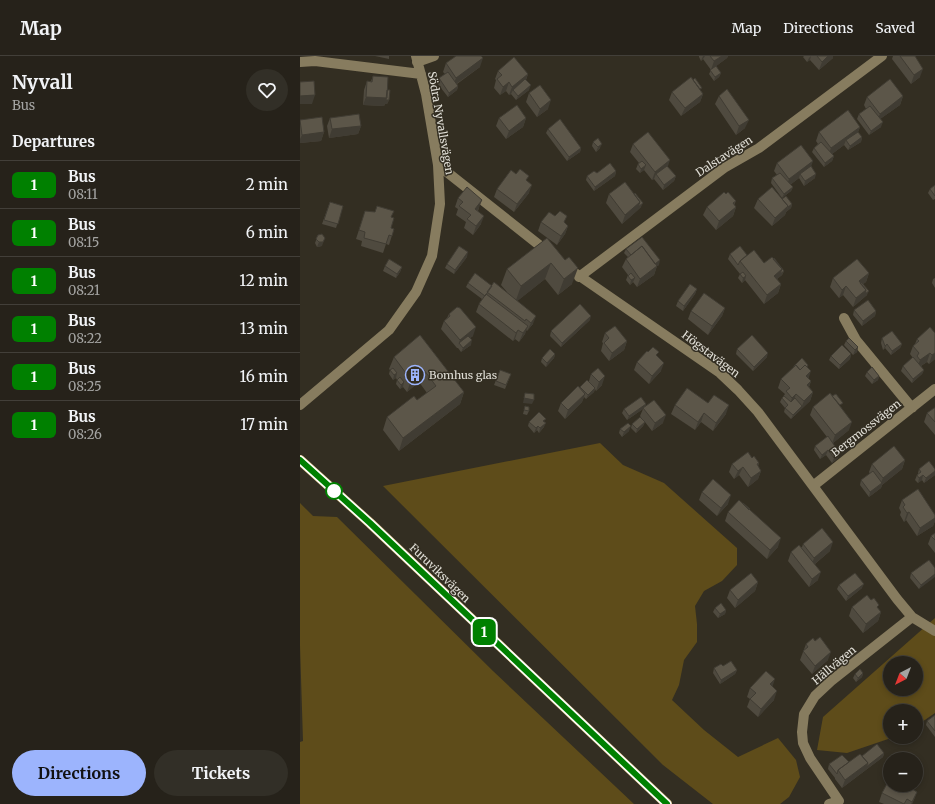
<!DOCTYPE html>
<meta charset="utf-8">
<style>
:root{--surface:#26221a;--page:#322f27;--text:#f1f3f6;--muted:#a4a4a2;--line:#423f39;--accent:#9cb4fd}
body{margin:0;font-family:Merriweather,serif;background:var(--page);color:var(--text);height:100vh;display:flex;flex-direction:column;font-size:15px;white-space:nowrap}
*{box-sizing:border-box;margin:0}
p{font-size:13px;color:var(--muted)}
.icon{flex:none;width:22px;height:22px;fill:none;stroke:currentColor;stroke-width:2;stroke-linecap:round;stroke-linejoin:round}
.map{position:relative;flex:1;overflow:hidden}
.sheet{display:flex;flex-direction:column;background:var(--surface);width:300px}
.sheet>*{flex:none}
.badge{padding:0 8px;border-radius:6px;font-size:14px;line-height:26px}
.needle{width:26px;rotate:222deg}
.buttons{position:absolute;left:583px;top:600px;display:grid;gap:8px}
.buttons a{display:grid;place-items:center;width:40px;height:40px;border-radius:50%;background:var(--surface);box-shadow:0 2px 6px #0003,0 0 0 1px var(--line);font-size:20px}
.map>.badge{position:absolute;translate:-50% -50%;box-shadow:0 0 0 2px #fff}
h2{padding:0 12px;font-size:15px;line-height:36px}
.round{display:grid;place-items:center;flex:none;width:42px;height:42px;border-radius:21px;background:var(--page)}
.overview{display:flex;align-items:center;justify-content:space-between;height:68px;padding:0 12px}
h1{font-size:19px;font-weight:700;line-height:30px}
.cta{display:flex;gap:8px;margin-top:auto;padding:8px 12px}
.cta a{flex:1;height:46px;border-radius:24px;background:var(--accent);color:#111;font-size:16px;font-weight:700;line-height:46px;text-align:center}
.cta a+a{background:var(--page);color:var(--text)}
ul{padding:0;list-style:none}
li{display:flex;align-items:center;gap:12px;height:48px;padding:0 12px;border-top:1px solid var(--line)}
li div{flex:1}
li b{display:block;font-size:15px}
li em{font-style:normal}
li .badge{min-width:44px;font-weight:700;text-align:center}
header{display:flex;align-items:center;gap:24px;box-sizing:border-box;height:56px;padding:0 20px;background:var(--surface);border-bottom:1px solid var(--line)}
header strong{font-size:19px}
nav{display:flex;gap:22px;margin-inline-start:auto;font-size:14px}
main{display:flex;flex:1;min-height:0}
.map>svg:first-child{display:block}
.green{fill:#5e4c1a;fill-rule:evenodd}
.lines{fill:none;stroke-linecap:round;stroke-linejoin:round}
.minor{stroke:#877c5f;stroke-width:10}
.major{stroke:#e1ca8d;stroke-width:10}
.wall{fill:#4f4a3f}
.shaded-wall{fill:#403c33}
.building{fill:#5c5649;stroke:#403c33}
.line-casing{stroke:#fff;stroke-width:9}
.line{stroke:#008000;stroke-width:6}
.stop-dot{fill:#fff;stroke:#008000;stroke-width:2}
.labels{text-anchor:middle;dominant-baseline:central;stroke-width:3;stroke-linejoin:round;paint-order:stroke}
.street-label{font-size:11px;fill:#e0ded6;stroke:#332e22}
.poi-label{font-size:11px;fill:#e0ded6;stroke:#332e22;text-anchor:start}
</style>
<header>
<strong>Map</strong>
<nav><a>Map</a><a>Directions</a><a>Saved</a></nav>
</header>
<main>
<section class="sheet">
<div class="overview"><div><h1>Nyvall</h1><p>Bus</p></div><a class="round"><svg class="icon" aria-label="heart" viewBox="0 0 24 24"><path d="M12 20l-8-8c-3-5 5-10 8-4 3-6 11-1 8 4z"/></svg></a></div>
<h2>Departures</h2>
<ul>
<li><span class="badge" style="background:#008000;color:#fff">1</span><div><b>Bus</b><p>08:11</p></div><em>2 min</em></li>
<li><span class="badge" style="background:#008000;color:#fff">1</span><div><b>Bus</b><p>08:15</p></div><em>6 min</em></li>
<li><span class="badge" style="background:#008000;color:#fff">1</span><div><b>Bus</b><p>08:21</p></div><em>12 min</em></li>
<li><span class="badge" style="background:#008000;color:#fff">1</span><div><b>Bus</b><p>08:22</p></div><em>13 min</em></li>
<li><span class="badge" style="background:#008000;color:#fff">1</span><div><b>Bus</b><p>08:25</p></div><em>16 min</em></li>
<li><span class="badge" style="background:#008000;color:#fff">1</span><div><b>Bus</b><p>08:26</p></div><em>17 min</em></li>
</ul>
<div class="cta"><a>Directions</a><a>Tickets</a></div>
</section>
<div class="map">
<svg width="635" height="748" viewBox="0 0 635 748">
<rect width="100%" height="100%" fill="#332e22"/>
<path class="green" d="M300,387L323,409L364,427L437,492V509L422,525L404,535L395,550L397,568V586L384,604L379,629L372,644L404,674L438,701L478,682L496,704L500,721L489,741L480,748H413L363,709L83,430Z
M0,447L13,460L37,461L193,615L334,748H0V686L3,685L0,590Z
M635,562V657L616,670V655H590V681H594L547,697L517,694L523,661ZM590,607H616V633H590Z"/>
<g class="lines">
<path class="minor" d="M0,6L15,5L121,18
M117,6L134,0
M138,109L248,196
M265,210L420,317L438,334L458,356L597,543L612,561L635,575
M279,221L424,112L459,92L582,0
M544,262L556,284L612,352
M0,349L89,274L116,236L132,200L140,148L138,109L126,38L116,0
M513,430L635,333
M529,748L539,745L510,702L503,687L502,676L504,658L515,640L531,625L612,561"/>
<path class="major" d="M0,404L70,467L367,748"/>
</g>
<path class="wall" d="M75,0H89V3Z
M399,0H428L427,2L416,10L421,17L419,21L414,25L409,18L411,14L403,3L401,5L399,1Z
M504,0H533V2L519,14L510,4L507,6L503,1Z
M593,0H615L620,21L611,28L592,3Z
M146,7L180,11L157,28L158,30L157,34L148,41L137,27L139,22L145,18L143,16Z
M198,15L228,18L226,24L229,34L216,44L211,38L209,39L206,35L200,39L194,32L196,24L195,23Z
M73,20L87,34L89,44L87,48H85L84,50L63,49L64,34L67,25H71Z
M401,35L403,38L400,46L381,60L369,44L372,36Z
M229,37L248,53L237,61L226,46Z
M419,40L445,72L436,79L415,48Z
M603,40L600,49L580,63L581,71L569,79L557,63L559,58L566,53L564,49L567,41Z
M30,62L61,70L58,78L29,82L27,70Z
M199,62H226L223,71L206,83L196,70Z
M0,64L24,76L21,85L0,87Z
M560,71L558,76L562,81L561,86L548,94L544,89L532,98L534,100L532,105L524,111L512,96L514,92L518,88L516,85L519,76Z
M248,73L281,92L280,96L267,105L246,77Z
M293,86L300,92L296,96L292,90Z
M333,88L368,111L376,120L374,125L363,134L354,123L352,124L344,114L340,117L336,113L338,108L339,107L330,96Z
M477,107L511,111L515,122L504,130L499,122L490,129L493,131L491,135L482,142L471,127L472,122L477,119L474,115Z
M316,115L315,120L294,135L286,124L287,120Z
M635,129V143L633,144L628,137L630,133Z
M197,133L229,137L214,156L194,141Z
M309,138H334L341,151L322,168L306,147Z
M426,138L436,145L434,149L436,151L433,160L416,174L403,159L407,151Z
M158,142L179,152L178,155L181,168L173,179L164,172L166,166L156,159L158,153L155,151Z
M458,143L492,148L491,152L486,156L485,159L472,170L454,152Z
M30,146L43,150L36,172L22,168Z
M65,155L91,161V172L94,173L89,189L86,188L83,197L61,190L62,185L56,183Z
M241,166L265,167L268,170L265,178L257,189L238,175Z
M18,179L22,190L17,191L15,187Z
M247,182L272,228L258,239L245,223L217,245L233,268L227,275L226,274L225,278L219,286L215,283L213,285L176,256L179,248L182,243L166,231L168,227L192,230L207,236L201,229L207,213Z
M326,193L359,209L357,210L354,219L337,231L333,226L330,229L326,224L328,219L322,211L326,203L328,201L324,197Z
M430,198L447,199L484,215L482,219L477,223L481,228L478,237L464,248L445,224L442,227L438,222L440,218L428,203Z
M167,201L154,218L145,212L147,208Z
M85,210L102,211L100,216L96,222L83,215Z
M569,217L566,226L563,228L567,239L553,251L543,239L539,242L530,231L533,222Z
M635,222V232L632,227L633,223Z
M397,233L395,238L383,255L376,250L378,245Z
M425,252L422,260L408,279L388,263L391,255Z
M554,254L576,255L575,260L562,270L553,259Z
M149,258L173,280L170,282L171,289L161,296L158,292H157L141,273L144,265L147,262Z
M290,264L261,291L250,280L251,275Z
M305,277L327,285L324,294L309,305L301,295L303,287L302,286Z
M635,277V303L629,308L627,306L621,310L624,314L622,318L612,327L601,315L603,310L613,302L610,298L613,290L615,288L617,283Z
M120,279L164,336L160,348L99,395L83,374L87,361L117,344L127,337L119,326L107,336L103,331L100,333L96,328L97,324L96,322L93,324L89,318L90,314L89,313L94,301Z
M582,282L602,288L600,292L591,299L585,292L583,294L581,287Z
M546,285L558,291L557,296L553,299L544,289Z
M437,293L467,301L453,315L436,298Z
M348,296L357,300L361,315L349,328L334,314L337,306Z
M255,298L254,302L246,311L241,306L242,302Z
M551,298L550,303L539,313L529,304L531,300Z
M508,312L509,323L511,325L509,331L513,336L510,345L491,363L484,356L485,352L480,346L482,342L485,338L478,332L481,323Z
M200,314L211,318L205,333L194,329Z
M567,316L579,320L578,324L572,328L565,320Z
M291,318L302,329L296,335L295,333L294,336L286,343L284,341L282,346L265,363L258,355L261,347L280,331L289,325Z
M408,347L426,358L413,375L401,366L395,374L371,358L375,349Z
M346,348L345,351L363,367L352,375L345,366L343,370L336,377L331,372L332,368L344,366L340,360L343,353L327,364L322,357L324,353Z
M225,350L229,355L227,359L223,358Z
M513,351H541L549,374L533,387L538,402L532,407L526,399L520,403L514,394L515,390L527,381L510,359Z
M635,352V379L624,366L627,357Z
M229,366L244,371L239,377L237,374L234,377L228,370Z
M320,373L329,375L322,381L319,377Z
M452,402L459,407L458,410L461,415L458,423L448,431L439,419L434,423L429,416L432,408Z
M605,404L602,413L582,429L581,432L569,441L560,429L561,424L570,418L569,416L572,408Z
M619,413H635V419L624,427L622,424L618,427L615,424L617,419L618,418V417Z
M402,436L428,448L417,460L399,444Z
M602,444L635,459V465L633,470L617,480L606,464L604,466L600,459L601,456L599,452Z
M450,454L478,491L467,503L425,465L428,456Z
M635,477V497L628,488L631,480Z
M503,488L530,495L515,508L518,524L509,531L488,505L491,496L502,491Z
M635,512L619,533L610,522L611,517Z
M458,526L455,535L435,552L427,542L430,534Z
M539,529L562,532L546,545L537,533Z
M552,551L578,553L581,556L578,565L563,577L549,560Z
M415,552L426,554L425,558L418,562L413,556Z
M506,588L528,604L512,618L500,604Z
M423,610L437,614L435,618L420,628L413,617L414,612Z
M563,617L562,621L556,626L553,622L555,618Z
M450,632L474,644L458,661L447,651L450,643L447,641Z
M635,659V681L626,669L627,665Z
M584,697L583,701L542,732L535,723V722L528,713L529,708L549,706L562,700Z
M614,729L613,733L617,736L612,748H584L579,746L582,737Z"/>
<path class="shaded-wall" d="M403,0H405L403,3L401,5Z
M422,0H428L427,2L411,14L414,5Z
M511,0L510,4L507,6L509,2Z
M528,0H533V2L519,14L522,6Z
M183,2L180,11L153,30L156,22Z
M623,13L620,21L611,28L614,19Z
M421,17L419,21L414,25L415,21Z
M228,18L225,26L213,34L211,38L209,39L212,31Z
M209,26L206,35L200,39L203,31Z
M231,29L229,34L216,44L218,40Z
M158,30L157,34L148,41L149,37Z
M403,38L400,46L381,60L385,52Z
M15,39L12,48H0V40Z
M603,40L600,49L576,66L580,58Z
M66,41L87,42L89,44L87,48H85L84,50L63,49Z
M251,44L248,53L237,61L240,53Z
M226,62L223,71L206,83L209,75Z
M449,64L445,72L436,79L439,70Z
M583,66L581,71L569,79L571,75Z
M61,70L58,78L29,82L32,73Z
M560,71L557,79L546,84L544,89L528,101L531,92Z
M24,76L21,85L0,87V83L2,79Z
M562,81L561,86L548,94L550,90Z
M302,88L300,92L296,96L298,91Z
M281,92L280,96L267,105L269,101Z
M534,100L532,105L524,111L525,107Z
M370,104L367,113L356,118L354,123L352,124L355,116Z
M513,105L510,114L500,118L499,122L486,132L489,123Z
M346,109L344,114L340,117L341,113Z
M316,115L315,120L294,135L295,131Z
M516,118L515,122L504,130L505,125Z
M376,120L374,125L363,134L364,129Z
M232,129L229,137L214,156L217,148Z
M493,131L491,135L482,142L484,138Z
M182,144L179,152L172,161L175,153Z
M340,146L337,155L322,168L325,159Z
M343,147L341,151L337,155L338,151Z
M492,148L491,152L486,156L488,151Z
M488,150L485,159L472,170L475,162Z
M436,151L433,160L416,174L419,165Z
M184,160L181,168L173,179L176,170Z
M268,170L265,178L257,189L261,180Z
M25,182L22,190L17,191L19,186Z
M168,196L167,201L154,218L155,214Z
M360,204L359,209L351,214L352,210Z
M251,207L245,223L215,247L221,230Z
M357,210L354,219L337,231L340,223Z
M102,211L100,216L96,222L97,218Z
M278,212L272,228L258,239L264,223Z
M482,213L484,215L482,219L471,228L474,220Z
M569,217L566,226L559,231V225Z
M446,220L445,224L442,227L443,222Z
M335,222L333,226L330,229L331,224Z
M481,228L478,237L464,248L467,239Z
M546,230L543,239L539,242L542,234Z
M397,233L395,238L383,255L384,250Z
M566,234L569,235L567,239L553,251L556,242Z
M425,252L422,260L408,279L412,270Z
M576,255L575,260L562,270L563,265Z
M236,260L233,268L227,275L231,267Z
M291,260L290,264L261,291L262,287Z
M228,270L225,278L219,286L223,277Z
M176,271L173,280L161,289L159,287L157,292L160,284Z
M218,274L215,283L213,285L216,277Z
M172,284L171,289L161,296L163,292Z
M327,285L324,294L309,305L312,297Z
M587,288L585,292L583,294L585,290Z
M602,288L600,292L591,299L592,295Z
M558,291L557,296L553,299L555,294Z
M468,297L467,301L453,315L454,311Z
M630,297L627,306L617,312L620,304Z
M635,297V303L629,308L632,299Z
M255,298L254,302L246,311L247,307Z
M551,298L550,303L539,313L540,309Z
M364,307L361,315L349,328L352,320Z
M124,314L119,326L107,336L111,324Z
M624,314L622,318L612,327L613,323Z
M511,315L508,324L506,320Z
M97,317L96,322L93,324L94,319Z
M305,320L302,329L296,335L299,326Z
M579,320L578,324L572,328L574,324Z
M511,325L508,334L507,329Z
M104,326L103,331L100,333L101,329Z
M295,332L294,336L286,343L288,339Z
M164,336L160,348L99,395L103,382Z
M513,336L510,345L491,363L493,359L502,350L504,345Z
M285,338L282,346L265,363L268,354Z
M496,338L493,347L489,351L492,342Z
M224,342L234,344L232,348L223,347Z
M346,348L344,352H343V353L327,364L329,360Z
M429,349L426,358L413,375L416,367Z
M404,357L401,366L395,374L398,366Z
M366,359L363,367L352,375L355,367Z
M345,366L343,370L336,377L337,373Z
M552,366L549,374L532,388L535,379Z
M246,367L244,371L239,377L240,372Z
M238,370L237,374L234,377L236,372Z
M331,370L329,375L322,381L324,376Z
M528,394L526,399L520,403L522,399Z
M540,398L538,402L532,407L534,402Z
M605,404L602,413L582,429L581,432L569,441L570,436L580,429L583,422Z
M443,411L439,419L434,423L438,415Z
M461,415L458,423L448,431L451,422Z
M635,415V419L624,427L626,422Z
M623,419L622,424L618,427L619,422Z
M431,439L428,448L417,460L421,452Z
M609,456L606,464L604,466L607,457Z
M635,462V465L633,470L617,480L620,472Z
M481,482L478,491L467,503L470,494Z
M533,486L530,495L511,511L514,502Z
M521,516L518,524L509,531L512,523Z
M635,518V521L619,533L621,529Z
M458,526L455,535L435,552L438,544Z
M564,528L562,532L546,545L548,540Z
M426,554L425,558L418,562L420,558Z
M581,556L578,565L563,577L566,568Z
M531,596L528,604L512,618L515,610Z
M437,614L435,618L420,628L421,624Z
M563,617L562,621L556,626L558,622Z
M475,623L472,632L470,628Z
M477,635L474,644L458,661L461,653Z
M584,697L583,701L542,732L545,724L568,707Z
M617,736L614,744L612,748H611Z"/>
<path class="building" d="M156,0H181L183,2L156,22L146,7Z
M410,0H422L414,5Z
M517,0H528L522,6Z
M600,0H615L623,13L614,19Z
M214,1L228,18L212,31L209,26L203,31L197,23L202,19L198,15Z
M416,10L421,17L415,21L410,14Z
M148,16L158,30L149,37L139,22Z
M73,20L88,21L87,42L66,41L67,25L72,26Z
M391,21L403,38L385,52L372,36Z
M395,22L402,32L400,33L393,24Z
M225,23L231,29L218,40L213,34Z
M590,23L603,40L580,58L567,41Z
M14,25L15,39L0,40V26Z
M240,29L251,44L240,53L229,37Z
M427,33L449,64L439,70L419,40Z
M87,34H90L89,44H86Z
M217,49L226,62L209,75L199,62Z
M570,50L583,66L571,75L559,58Z
M548,54L560,71L531,92L519,76Z
M59,58L61,70L32,73L30,62Z
M22,61L24,76L2,79L0,64Z
M260,63L281,92L269,101L248,73Z
M348,76L370,104L355,116L333,88Z
M558,76L562,81L550,90L546,84Z
M298,82L302,88L298,91L293,86Z
M521,86L534,100L525,107L514,92Z
M501,89L513,105L489,123L477,107Z
M342,105L346,109L341,113L338,108Z
M310,107L316,115L295,131L287,120L294,115L297,117Z
M367,110L376,120L364,129L356,118Z
M511,110L516,118L505,125L500,118Z
M220,113L229,120L226,124L232,129L217,148L197,133L211,114L216,118Z
M480,117L493,131L484,138L472,122Z
M325,126L340,146L325,159L309,138Z
M635,129V140L630,133Z
M167,131L182,144L175,153L184,160L176,170L167,163L171,159L159,150L163,146L158,142Z
M472,131L488,150L475,162L458,143Z
M424,136L426,138L428,136L436,145L433,147L436,151L419,165L407,151Z
M335,137L343,147L338,151L340,146L334,138Z
M486,140L492,148L488,151V150L482,143Z
M30,146L43,150L38,168L24,164Z
M77,150L94,155L91,161L94,162L91,172L94,173L92,180L89,179L86,188L64,182L65,176L59,174L65,155L75,156Z
M260,155L267,160L264,166L268,170L261,180L241,166L249,156L255,160Z
M22,178L25,182L23,186H19L16,183L18,179Z
M342,181L360,204L355,208L342,190L331,199L326,193Z
M247,182L265,204L269,201L278,212L264,223L251,207L221,230L207,213Z
M159,190L168,196L155,214L147,208Z
M342,190L357,210L340,223L326,203Z
M440,190L447,199L440,205L438,209L430,198Z
M454,194L464,207L472,201L482,213L474,220L481,228L467,239L440,205Z
M474,202L484,215L480,218L482,213L473,203Z
M89,203L102,211L97,218L85,210Z
M557,203L569,217L559,225L566,234L556,242L546,230L542,234L533,222Z
M443,216L446,220L443,222L440,218Z
M175,217L192,230L185,240L168,227Z
M331,217L335,222L331,224L328,220Z
M194,226L236,260L231,267L226,263L225,265L187,236Z
M561,226L569,235L565,238L566,234L560,227Z
M390,228L397,233L384,250L378,245Z
M404,237L425,252L412,270L391,255Z
M186,238L228,270L223,277L218,274L216,277L179,248Z
M568,244L576,255L563,265L554,254Z
M280,248L291,260L262,287L251,275Z
M157,251L160,252L176,271L160,284L144,265L150,260L149,258Z
M315,270L327,285L312,297L304,287L309,282L305,277Z
M630,271L635,277V297L632,299L630,297L620,304L617,300L619,297L613,290L619,285L617,283Z
M592,275L602,288L592,295L587,288L585,290L582,282Z
M120,279L164,336L103,382L87,361L114,340L117,344L136,330L124,314L111,324L94,301Z
M452,279L468,297L454,311L437,293Z
M168,280L172,284L163,292L159,287Z
M549,282L558,291L555,294L546,285Z
M542,289L551,298L540,309L531,300Z
M353,291L359,296L356,299L364,307L352,320L337,306L347,295L348,296Z
M250,293L255,298L247,307L242,302Z
M613,301L624,314L613,323L603,310Z
M502,302L508,309L507,311L505,309L500,314L496,309L494,311V310Z
M496,309L500,314L505,309L511,315L506,320L511,325L507,329L513,336L504,345L496,338L492,342L486,335L490,332L481,323Z
M572,311L579,320L574,324L567,316Z
M93,312L97,317L94,319L90,314Z
M298,312L305,320L299,326L291,318Z
M200,314L211,318L206,329L196,325Z
M100,321L104,326L101,329L97,324Z
M287,324L295,332L288,339L280,331Z
M278,330L285,338L268,354L261,347Z
M387,332L408,347L414,339L429,349L416,367L404,357L398,366L375,349Z
M225,337L234,338V344L224,342Z
M530,337L552,366L535,379L513,351Z
M536,338L543,347L540,349L532,340Z
M484,340L491,346L495,342L502,350L493,359L485,352L488,349L482,342Z
M341,341L346,348L329,360L324,353Z
M354,344L366,359L355,367L343,352Z
M225,350L229,351V355L224,354Z
M634,352H635V366L627,357Z
M239,356L246,363L243,365L246,367L240,372L238,370L236,372L229,366Z
M340,361L345,366L337,373L332,368Z
M328,367L331,370L324,376L320,373Z
M528,380L540,398L534,402L528,394L522,399L515,390Z
M594,390L605,404L583,422L572,408Z
M448,396L452,402L454,400L459,407L457,408L461,415L451,422L443,411L438,415L432,408Z
M629,405L635,413V415L626,422L623,419L619,422L617,419L621,416L619,413Z
M573,415L582,427L570,436L561,424Z
M413,423L431,439L421,452L402,436Z
M618,433L635,459V462L620,472L609,456L607,457L603,451L605,449L602,444Z
M439,444L481,482L470,494L428,456Z
M443,447L450,453L449,454L443,448Z
M522,472L533,486L514,502L503,488Z
M635,477V484L631,480Z
M499,489L521,516L512,523L491,496Z
M629,504L635,512V518L621,529L611,517Z
M451,517L458,526L438,544L430,534Z
M555,517L564,528L548,540L539,529Z
M567,539L571,544L574,542L579,549L577,551L581,556L566,568L552,551Z
M421,547L426,554L420,558L415,552Z
M520,581L531,596L515,610L503,595L508,591L506,588L513,582L515,585Z
M431,605L437,614L421,624L414,612L421,608L423,610Z
M560,613L563,617L558,622L555,618Z
M466,615L475,623L470,628L477,635L461,653L450,643L456,637L450,632Z
M635,659V675L627,665Z
M577,688L584,697L566,711L568,707L562,700Z
M560,698L568,707L545,724L538,714Z
M542,699L549,706L538,714L537,718L529,708Z
M590,722V729H614L612,733L617,736L612,746L607,743L604,748L582,737Z"/>
<g class="lines">
<defs>
<path id="line" d="M0,404L70,467L367,748"/>
</defs>
<use href="#line" class="line-casing"/>
<use href="#line" class="line"/>
</g>
<defs>
<symbol id="building-ring" viewBox="-11 -11 22 22"><circle r="9.5" fill="#332e22" stroke="#9cb4fd" stroke-width="1.5"/><path d="M-4-6H4V6H1V3H-1V6H-4ZM-2.5-4.3h1.7v1.8h-1.7ZM.8-4.3h1.7v1.8H.8ZM-2.5-1h1.7V.8h-1.7ZM.8-1h1.7V.8H.8Z" fill="#9cb4fd"/></symbol>
</defs>
<g fill-rule="evenodd">
<use href="#building-ring" x="104" y="308" width="22" height="22"/>
</g>
<circle class="stop-dot" cx="34" cy="435" r="8"/>
<g class="labels">
<g class="street-label">
<text transform="translate(141 67) rotate(80)">Södra Nyvallsvägen</text>
<text transform="translate(424 100) rotate(-33)">Dalstavägen</text>
<text transform="translate(411 298) rotate(37)">Högstavägen</text>
<text transform="translate(566 372) rotate(-38)">Bergmossvägen</text>
<text transform="translate(140 517) rotate(44)">Furuviksvägen</text>
<text transform="translate(534 609) rotate(-40)">Hällvägen</text>
</g>
<g class="poi-label">
<text x="129" y="319">Bomhus glas</text>
</g>
</g>
</svg>
<div class="buttons">
<a><svg class="needle" viewBox="-14 -14 28 28"><path d="M0-13l5 13h-10z" fill="#e53935"/><path d="M0 13l5-13h-10z" fill="#a4a4a2"/></svg></a>
<a>+</a>
<a>−</a>
</div>
<b class="badge" style="left:184px;top:576px;background:#008000;color:#fff">1</b>
</div>
</main>
